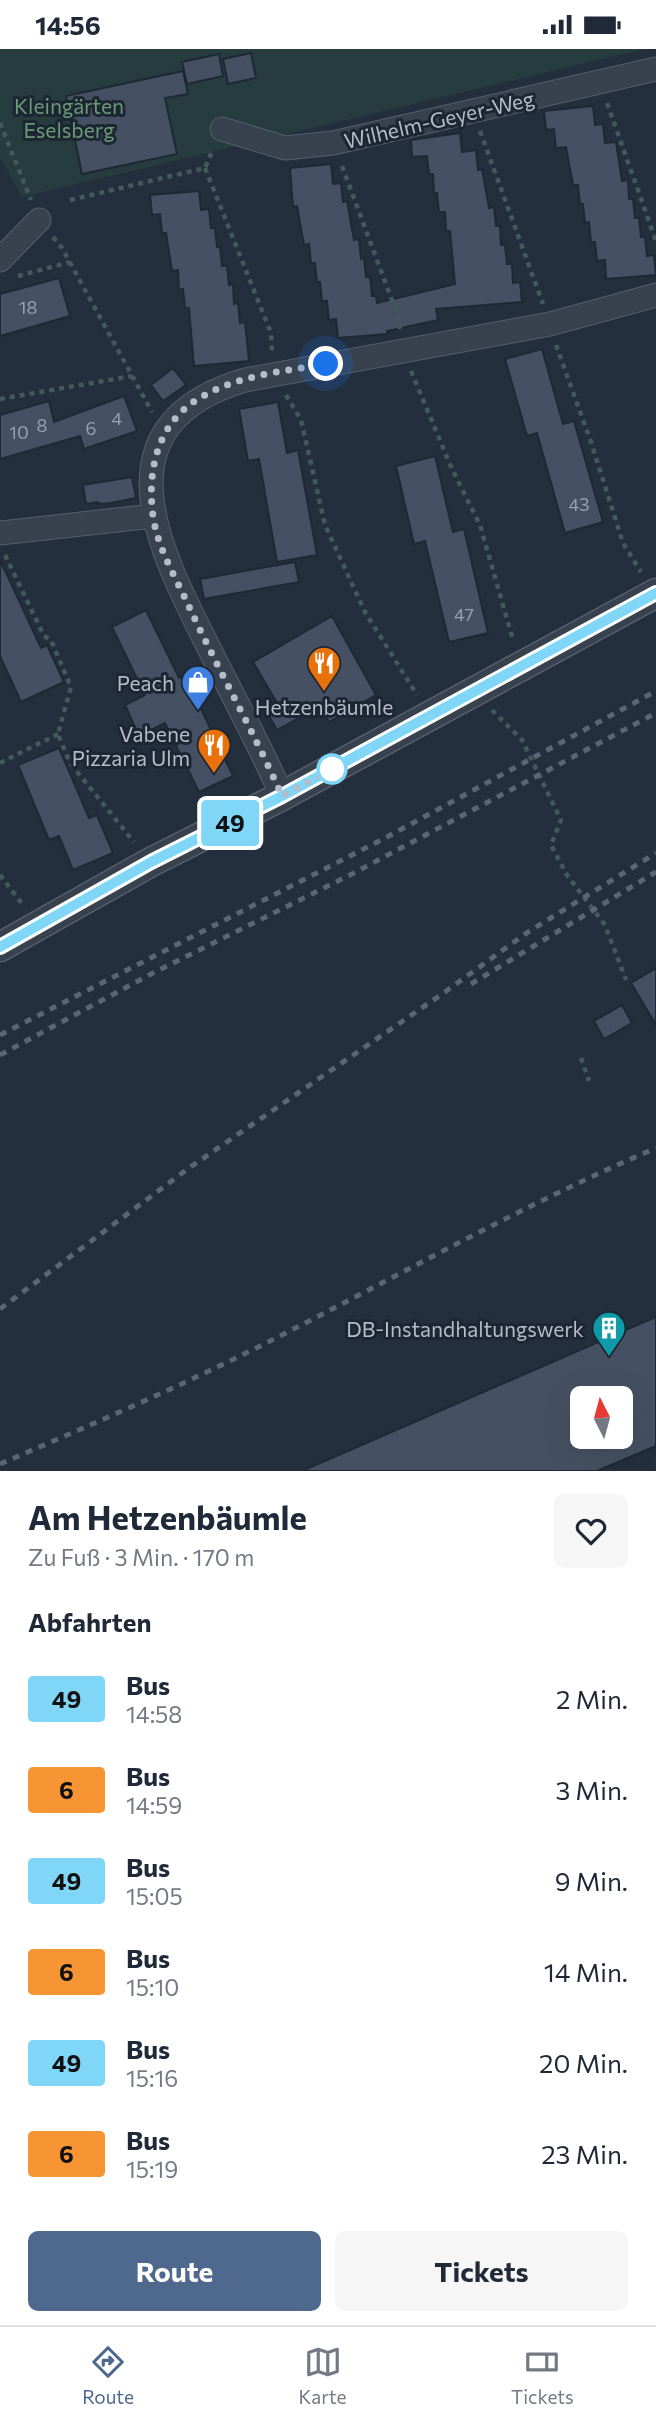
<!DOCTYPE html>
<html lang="de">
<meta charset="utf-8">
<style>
:root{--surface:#fff;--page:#f6f6f7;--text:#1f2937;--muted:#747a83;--line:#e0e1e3;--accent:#4f688e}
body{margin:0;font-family:Commissioner,sans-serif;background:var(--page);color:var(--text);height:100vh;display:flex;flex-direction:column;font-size:26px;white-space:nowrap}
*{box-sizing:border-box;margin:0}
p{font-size:23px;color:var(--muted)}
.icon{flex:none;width:38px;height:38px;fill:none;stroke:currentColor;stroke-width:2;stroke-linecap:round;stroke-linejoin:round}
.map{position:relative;height:1422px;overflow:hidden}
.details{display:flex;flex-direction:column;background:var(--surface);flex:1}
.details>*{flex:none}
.badge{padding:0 14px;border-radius:5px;font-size:24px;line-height:46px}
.needle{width:46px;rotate:354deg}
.buttons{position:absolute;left:570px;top:1337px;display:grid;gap:14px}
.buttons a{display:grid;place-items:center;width:63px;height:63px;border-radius:10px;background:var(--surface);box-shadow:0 7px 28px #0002;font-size:35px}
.you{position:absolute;width:35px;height:35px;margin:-18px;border:5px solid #fff;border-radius:50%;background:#1a73e8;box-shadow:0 0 0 10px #1a73e833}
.map>.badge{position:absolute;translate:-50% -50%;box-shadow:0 0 0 4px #fff}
h2{padding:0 28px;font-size:26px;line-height:63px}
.round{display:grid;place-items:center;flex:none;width:74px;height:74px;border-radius:10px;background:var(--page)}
.summary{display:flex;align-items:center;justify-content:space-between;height:119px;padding:0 28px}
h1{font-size:33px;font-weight:700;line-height:52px}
.cta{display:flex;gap:14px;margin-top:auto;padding:14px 28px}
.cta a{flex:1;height:80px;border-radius:10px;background:var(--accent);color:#fff;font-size:28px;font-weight:700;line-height:80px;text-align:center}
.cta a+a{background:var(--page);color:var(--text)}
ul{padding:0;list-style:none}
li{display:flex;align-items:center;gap:21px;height:91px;padding:0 28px}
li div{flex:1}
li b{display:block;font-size:26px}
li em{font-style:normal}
li .badge{min-width:77px;font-weight:700;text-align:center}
.status{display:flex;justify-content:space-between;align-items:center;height:49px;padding:0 35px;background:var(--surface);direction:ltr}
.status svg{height:19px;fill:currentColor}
.tab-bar{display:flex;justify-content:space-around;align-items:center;height:98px;border-top:2px solid var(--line);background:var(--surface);font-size:19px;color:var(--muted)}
.tab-bar a{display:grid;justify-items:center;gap:4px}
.tab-bar .selected{color:var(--accent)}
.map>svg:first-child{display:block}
.green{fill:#263c3f}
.building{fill:#455162;stroke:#1f2835;stroke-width:2;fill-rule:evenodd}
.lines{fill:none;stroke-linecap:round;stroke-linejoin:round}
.minor-casing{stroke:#565f6c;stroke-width:25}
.tertiary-casing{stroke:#565f6c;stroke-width:31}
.path{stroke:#44595c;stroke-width:4.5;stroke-dasharray:5 5;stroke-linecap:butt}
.minor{stroke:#38414e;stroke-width:23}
.tertiary{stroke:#38414e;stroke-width:28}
.rail{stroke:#5a6575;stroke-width:5;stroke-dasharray:7 7;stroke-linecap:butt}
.line-casing{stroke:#fff;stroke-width:16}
.line{stroke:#80d6f7;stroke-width:10}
.walk{stroke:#b4bcc9;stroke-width:7;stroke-dasharray:0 12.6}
.stop-dot{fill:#fff;stroke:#80d6f7;stroke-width:3.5}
.labels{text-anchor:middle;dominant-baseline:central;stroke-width:6;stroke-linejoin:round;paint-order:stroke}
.number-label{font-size:18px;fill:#98a1af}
.park-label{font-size:21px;fill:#6b9a76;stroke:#1d2633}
.street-label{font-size:21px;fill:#b4bcc9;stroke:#1d2633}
.poi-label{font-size:21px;fill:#b4bcc9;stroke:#1d2633;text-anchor:end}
</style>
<div class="status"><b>14:56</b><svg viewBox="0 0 49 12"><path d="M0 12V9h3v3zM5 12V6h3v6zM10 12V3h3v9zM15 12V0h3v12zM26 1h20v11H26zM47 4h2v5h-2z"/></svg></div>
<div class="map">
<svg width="656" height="1422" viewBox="0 0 656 1422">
<rect width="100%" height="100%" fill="#242f3e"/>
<path class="green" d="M0,0H645L22,148L0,108Z"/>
<path class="building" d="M251,4L256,29L228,35L223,10Z
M219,5L223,27L187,35L182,13Z
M183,22L188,45L165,49L177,105L82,125L66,47Z
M593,57L595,76L603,75L605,94L616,93L622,132L628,131L629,150H633L635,169H639L641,188H645L647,207L654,206L656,226L606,230L605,211L597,212L595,193H591L589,173L585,174L583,155H580L578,136H573L566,98L556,99L554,80L546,81L544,62Z
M460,84L462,103L476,101L478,121L482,120L489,159L494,158L496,177H500L501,196H505L507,215H512L513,234L520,233L522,253L436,260L438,271L387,282V285L338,289L336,270L329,271L327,252H322L320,233H317L315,214H311L309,195L304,196L297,157L293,158L290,119L331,115L333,135L341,134L343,153L347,152L354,191L359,190L361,210L364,209L366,228H370L372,247H376L377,254L455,235L450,182H446L445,163H439L437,144H434L433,125H429L427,107L412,108L411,91Z
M199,142L201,161L209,160L211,179H215L217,198H220L222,217H227L229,236L233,235L234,255L238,254L240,274L245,273L249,312L194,317L189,259H185L183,240L179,241L178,221L172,222L166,184H162L160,165L152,166L150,146Z
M59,229L70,267L0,287V245Z
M542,300L563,375L574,372L603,473L565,484L537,384L527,387L505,310Z
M173,319L186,336L163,352L151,336Z
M124,347L137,382L84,400L80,387L0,410V366L49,352L54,373Z
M278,353L287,404L298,401L317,506L277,513L259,410L248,412L239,360Z
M435,407L453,483L464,480L488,584L449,593L425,492L414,495L396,417Z
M132,428L136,449L111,454L99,455L98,453L86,455L83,436Z
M0,511L41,599L47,596L64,633L21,653L0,607Z
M295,513L299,533L204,550L200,530Z
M146,561L179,629L185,626L233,727L199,743L165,674L139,687L125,656L145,646L112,578Z
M332,567L376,646L329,673L320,657L277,681L265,660L277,654L253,613Z
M59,699L89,769L97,766L113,804L73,821L59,787L49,791L18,716Z
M656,919V976L631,934Z
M622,956L632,974L604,990L594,972Z
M656,1268V1397L597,1422H302ZM583,1349H621V1388H583Z"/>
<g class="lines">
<defs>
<path id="minor" d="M222,80L285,99L333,94L656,20
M0,211L39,171
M0,484L153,467
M282,747C260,696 232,646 207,595C157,497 96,375 245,331L550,275L656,246"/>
<path id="tertiary" d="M0,898L151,813L282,747L656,544"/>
</defs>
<use href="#minor" class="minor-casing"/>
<use href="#tertiary" class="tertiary-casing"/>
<path class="path" d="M607,54L656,192
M0,74L31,151
M480,82L543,255
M342,117L397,265L400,280
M205,119L271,284L272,302
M70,151L205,119L213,100
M53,188L62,199L152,363
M18,227L70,213
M556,296L591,393L623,494L641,523
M411,322L452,420L480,476L513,591
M286,346L301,371L325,476L365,563L417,646
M0,350L132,327
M5,506L44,587L51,591L71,638L58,685L70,714L134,793
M492,661L522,691L561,771L551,796L567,826L605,876L626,931
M0,714L58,685
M0,826L23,856
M581,1009L589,1032"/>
<use href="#minor" class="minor"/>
<use href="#tertiary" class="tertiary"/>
<path class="rail" d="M471,935L656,823
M0,986L387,788L656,642
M0,1006L153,924L350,826L656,664
M0,1260L189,1119L442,945L528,883L656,804
M0,1415C93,1375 186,1335 276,1289C402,1225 525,1155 656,1099"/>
</g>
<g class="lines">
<defs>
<path id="line" d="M0,898L151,813L282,747L656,544"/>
</defs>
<use href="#line" class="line-casing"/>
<use href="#line" class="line"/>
<path class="walk" d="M326,315C283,322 235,327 198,350C157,375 147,422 153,467C157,496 173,524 186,551C216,617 253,681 282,747L338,717L332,720"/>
</g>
<defs>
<symbol id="restaurant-pin" viewBox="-11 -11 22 30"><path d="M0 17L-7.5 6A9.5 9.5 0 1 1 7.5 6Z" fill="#e8710a" stroke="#1d2633"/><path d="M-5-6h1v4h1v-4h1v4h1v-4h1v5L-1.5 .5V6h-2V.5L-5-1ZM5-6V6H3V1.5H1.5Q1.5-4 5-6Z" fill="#fff"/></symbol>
<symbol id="shop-pin" viewBox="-11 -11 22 30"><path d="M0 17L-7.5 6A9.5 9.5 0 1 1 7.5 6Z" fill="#3f7fe0" stroke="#1d2633"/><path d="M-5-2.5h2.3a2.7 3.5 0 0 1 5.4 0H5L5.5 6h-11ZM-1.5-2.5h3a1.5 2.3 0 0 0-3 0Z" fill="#fff"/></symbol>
<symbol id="building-pin" viewBox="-11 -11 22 30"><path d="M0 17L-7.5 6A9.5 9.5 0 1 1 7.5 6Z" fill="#0f9aa8" stroke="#1d2633"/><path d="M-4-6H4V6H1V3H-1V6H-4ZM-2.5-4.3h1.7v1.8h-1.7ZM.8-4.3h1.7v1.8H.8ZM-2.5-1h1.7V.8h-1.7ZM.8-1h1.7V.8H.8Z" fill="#fff"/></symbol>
</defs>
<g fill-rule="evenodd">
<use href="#restaurant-pin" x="305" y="595" width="38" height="52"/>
<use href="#shop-pin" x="179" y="614" width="38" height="52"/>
<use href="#restaurant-pin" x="195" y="677" width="38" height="52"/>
<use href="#building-pin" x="590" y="1260" width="38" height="52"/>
</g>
<circle class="stop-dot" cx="332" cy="720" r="14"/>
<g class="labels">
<g class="number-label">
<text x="28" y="258">18</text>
<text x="117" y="369">4</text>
<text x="42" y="376">8</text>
<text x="91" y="379">6</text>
<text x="19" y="383">10</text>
<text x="579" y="455">43</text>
<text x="464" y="565">47</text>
</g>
<g class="park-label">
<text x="69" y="56">Kleingärten<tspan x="69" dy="24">Eselsberg</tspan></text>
</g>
<g class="street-label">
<text transform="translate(439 70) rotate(-13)">Wilhelm-Geyer-Weg</text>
</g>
<g class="poi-label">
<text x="174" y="633">Peach</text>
<text x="324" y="657" text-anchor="middle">Hetzenbäumle</text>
<text x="190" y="684">Vabene<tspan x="190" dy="24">Pizzaria Ulm</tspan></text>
<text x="584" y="1279">DB-Instandhaltungswerk</text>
</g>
</g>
</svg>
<div class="buttons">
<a><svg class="needle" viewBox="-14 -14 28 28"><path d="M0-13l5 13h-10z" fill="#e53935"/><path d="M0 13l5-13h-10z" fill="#747a83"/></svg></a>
</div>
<div class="you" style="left:326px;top:315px"></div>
<b class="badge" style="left:230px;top:774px;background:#80d6f7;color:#111">49</b>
</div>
<section class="details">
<div class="summary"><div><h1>Am Hetzenbäumle</h1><p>Zu Fuß · 3 Min. · 170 m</p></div><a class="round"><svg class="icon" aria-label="heart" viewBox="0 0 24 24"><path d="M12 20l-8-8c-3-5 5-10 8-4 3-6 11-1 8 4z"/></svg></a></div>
<h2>Abfahrten</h2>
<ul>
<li><span class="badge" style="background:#80d6f7;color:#111">49</span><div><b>Bus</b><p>14:58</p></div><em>2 Min.</em></li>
<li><span class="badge" style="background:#f79534;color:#111">6</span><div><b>Bus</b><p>14:59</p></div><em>3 Min.</em></li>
<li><span class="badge" style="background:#80d6f7;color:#111">49</span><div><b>Bus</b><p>15:05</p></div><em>9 Min.</em></li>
<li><span class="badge" style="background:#f79534;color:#111">6</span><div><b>Bus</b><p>15:10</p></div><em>14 Min.</em></li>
<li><span class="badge" style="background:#80d6f7;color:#111">49</span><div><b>Bus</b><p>15:16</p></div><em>20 Min.</em></li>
<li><span class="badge" style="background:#f79534;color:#111">6</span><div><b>Bus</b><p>15:19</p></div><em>23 Min.</em></li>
</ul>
<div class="cta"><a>Route</a><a>Tickets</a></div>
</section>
<nav class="tab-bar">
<a class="selected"><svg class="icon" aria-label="directions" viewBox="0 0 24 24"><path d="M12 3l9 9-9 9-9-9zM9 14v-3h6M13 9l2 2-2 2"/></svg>Route</a>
<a><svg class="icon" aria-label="map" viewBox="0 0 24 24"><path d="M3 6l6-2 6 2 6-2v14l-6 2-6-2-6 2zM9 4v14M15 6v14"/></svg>Karte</a>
<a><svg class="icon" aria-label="tickets" viewBox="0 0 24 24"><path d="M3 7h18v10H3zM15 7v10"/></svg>Tickets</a>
</nav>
